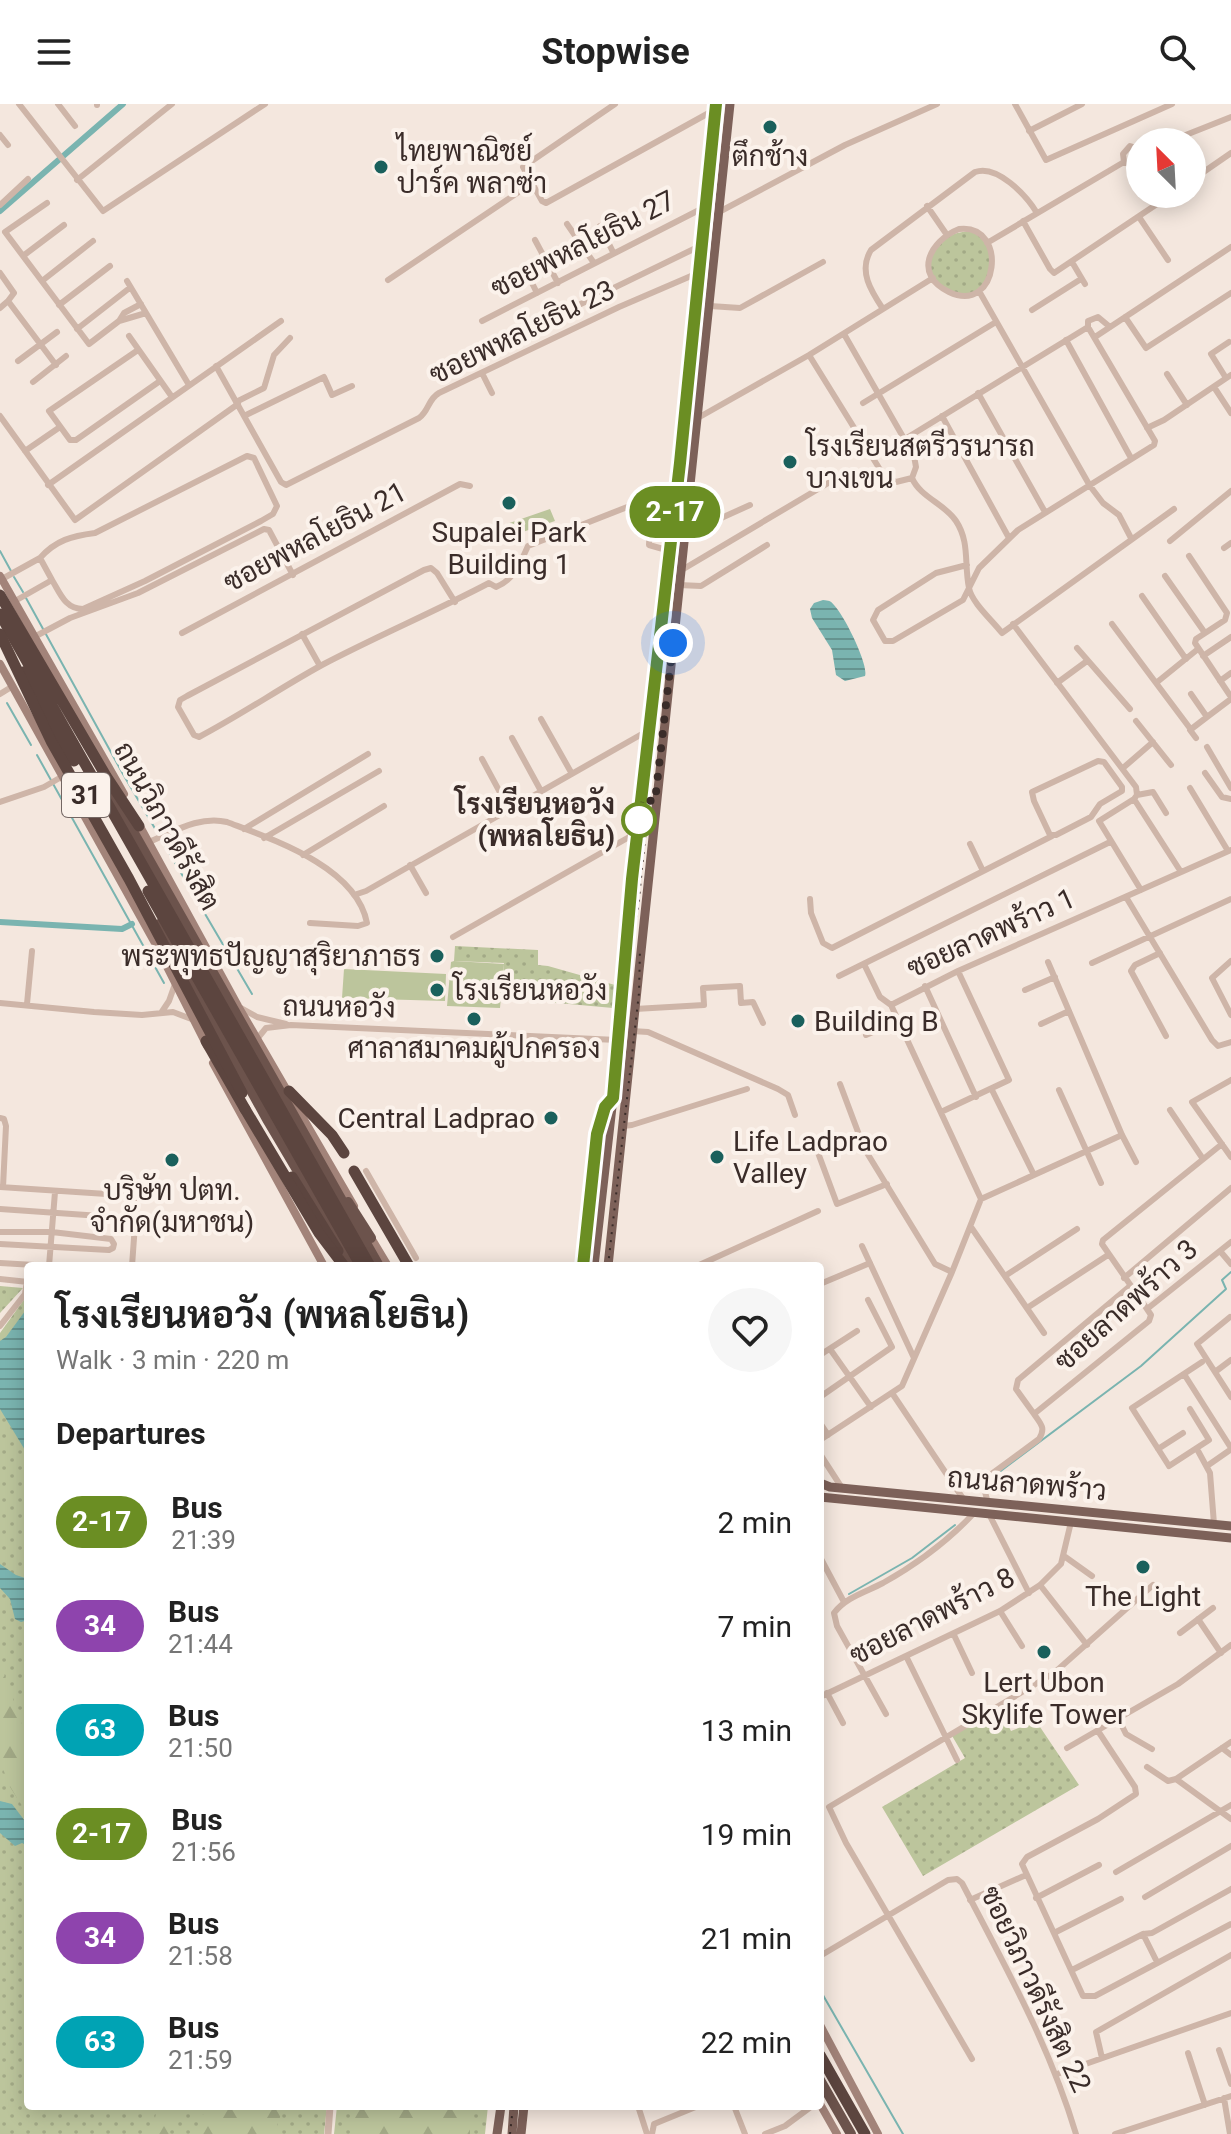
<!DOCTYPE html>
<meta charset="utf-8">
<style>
:root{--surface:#fff;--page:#f6f6f6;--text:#222;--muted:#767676}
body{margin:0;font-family:Roboto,Sarabun,sans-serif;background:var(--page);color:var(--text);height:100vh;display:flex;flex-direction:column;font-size:30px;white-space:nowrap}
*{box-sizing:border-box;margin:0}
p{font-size:26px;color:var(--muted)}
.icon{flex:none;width:44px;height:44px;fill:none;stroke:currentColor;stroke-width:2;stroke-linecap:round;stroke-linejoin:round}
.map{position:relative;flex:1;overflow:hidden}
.side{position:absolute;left:24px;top:1158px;width:800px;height:848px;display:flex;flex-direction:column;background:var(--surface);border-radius:8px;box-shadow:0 4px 20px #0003}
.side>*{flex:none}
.badge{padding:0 16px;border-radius:26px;font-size:28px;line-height:52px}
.needle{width:52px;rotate:336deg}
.tools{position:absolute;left:1126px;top:24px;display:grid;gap:16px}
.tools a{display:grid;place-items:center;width:80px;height:80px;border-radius:50%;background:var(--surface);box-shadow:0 4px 20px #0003;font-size:40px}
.you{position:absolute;width:40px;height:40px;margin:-20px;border:6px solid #fff;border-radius:50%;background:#1a73e8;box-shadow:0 0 0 12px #1a73e833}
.map>.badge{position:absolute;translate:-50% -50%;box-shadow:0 0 0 4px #fff}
h2{padding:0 32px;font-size:30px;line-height:72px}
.round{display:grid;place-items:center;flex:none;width:84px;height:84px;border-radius:42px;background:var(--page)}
.overview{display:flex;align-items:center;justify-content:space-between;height:136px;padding:0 32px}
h1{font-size:38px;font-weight:700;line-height:60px}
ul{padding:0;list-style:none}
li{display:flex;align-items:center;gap:24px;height:104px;padding:0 32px}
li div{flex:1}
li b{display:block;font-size:30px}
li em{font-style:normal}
li .badge{min-width:88px;font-weight:700;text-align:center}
header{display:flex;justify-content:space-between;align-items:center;height:104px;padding:0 32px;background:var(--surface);font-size:36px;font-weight:700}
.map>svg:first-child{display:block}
.grass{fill:url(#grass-dots)}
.forest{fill:url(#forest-firs)}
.garden{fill:#bcc59c}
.water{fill:url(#water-rules)}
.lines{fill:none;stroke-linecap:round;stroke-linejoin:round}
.stream{stroke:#7ab4b0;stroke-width:2}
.canal{stroke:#7ab4b0;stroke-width:6}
.minor{stroke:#ceb5a8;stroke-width:6}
.tertiary{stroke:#ceb5a8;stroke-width:7}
.secondary{stroke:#a28379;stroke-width:8}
.primary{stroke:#7d6159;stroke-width:9}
.trunk{stroke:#6c534c;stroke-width:10}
.motorway{stroke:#5c453f;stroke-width:11}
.rail{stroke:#3a2c29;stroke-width:2;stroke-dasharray:2 6;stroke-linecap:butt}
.motorway-bridge{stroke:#5c453f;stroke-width:11}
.line-casing{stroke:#fff;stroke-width:18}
.line{stroke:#6b8e23;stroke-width:12}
.walk{stroke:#3a2c29;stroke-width:8;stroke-dasharray:0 14.4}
.poi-dot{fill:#1a605c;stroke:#fbf2eb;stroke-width:3}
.stop-dot{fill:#fff;stroke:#6b8e23;stroke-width:4}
.labels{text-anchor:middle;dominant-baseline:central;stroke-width:8;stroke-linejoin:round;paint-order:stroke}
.shield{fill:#fbf2eb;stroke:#746763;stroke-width:2}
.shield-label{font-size:26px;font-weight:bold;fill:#3a2c29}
.poi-label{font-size:28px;fill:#3a2c29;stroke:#fbf2eb}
.street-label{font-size:28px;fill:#3a2c29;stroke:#fbf2eb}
.stop-label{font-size:28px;font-weight:bold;fill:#3a2c29;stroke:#fbf2eb;text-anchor:end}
</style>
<header><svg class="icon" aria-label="menu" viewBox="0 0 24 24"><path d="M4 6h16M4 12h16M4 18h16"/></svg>Stopwise<svg class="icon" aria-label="search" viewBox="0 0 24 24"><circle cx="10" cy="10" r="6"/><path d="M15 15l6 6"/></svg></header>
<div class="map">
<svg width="1231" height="2030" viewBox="0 0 1231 2030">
<defs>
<pattern id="grass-dots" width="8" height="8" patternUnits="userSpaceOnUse" patternTransform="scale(2)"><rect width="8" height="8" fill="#bcc59c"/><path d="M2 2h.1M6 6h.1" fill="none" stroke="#a2a986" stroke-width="1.8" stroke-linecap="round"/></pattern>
<pattern id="forest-firs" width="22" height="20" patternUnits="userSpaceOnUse" patternTransform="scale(2)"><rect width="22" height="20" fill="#bcc59c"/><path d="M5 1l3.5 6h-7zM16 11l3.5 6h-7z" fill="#a2a986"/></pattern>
<pattern id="water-rules" width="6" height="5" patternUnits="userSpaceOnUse" patternTransform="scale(2)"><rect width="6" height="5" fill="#7ab4b0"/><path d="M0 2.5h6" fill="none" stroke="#65938f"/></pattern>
</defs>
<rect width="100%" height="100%" fill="#f4e7de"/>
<path class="grass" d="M973,127C986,137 992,146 991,163C991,179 973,195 957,190C938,185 918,160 935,143C948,131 955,128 973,127Z
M455,842L538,846V861L548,862L615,881L613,904L502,894L504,859L454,857Z
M0,1182L23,1184L0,1209Z
M28,1190V2002H327L324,2030H0V1229Z
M999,1604L1011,1627L1036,1617L1079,1681L923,1772L882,1703L965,1654L951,1630Z
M337,2002H488L485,2030H334Z"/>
<path class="forest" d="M0,1558L28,1637V1711L10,1683L0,1657Z
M158,2002H179L169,2030H151Z
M210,2002H284L274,2030H197L200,2012L208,2008Z
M352,2002H470V2030H355Z"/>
<path class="garden" d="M550,405L555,417L499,436L495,424Z
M454,857L504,860L500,904L447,902L451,858Z
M344,865L446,870L445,897L342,894Z"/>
<path class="water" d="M823,496C829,497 830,496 834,501C844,511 869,561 865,572L845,577L836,571L832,546L812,514L810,505L814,499Z
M28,1203V1351L0,1305V1237L6,1233Z
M0,1460L16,1471L28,1475V1516L21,1518L15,1515L10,1495L0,1484Z
M0,1697L12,1700L28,1721V1742L22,1739L15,1742L0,1729Z"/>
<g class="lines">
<path class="stream" d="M0,447L11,467
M14,473L23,488
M26,494L123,670L252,890
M7,599L31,641
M37,651L164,879
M986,1378L1141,1262L1226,1185L1222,1176L1231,1168
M849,1490L912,1454L955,1421
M820,1886L903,2030"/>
<path class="canal" d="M0,107L123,0
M0,818L122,825L132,820"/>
<path class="minor" d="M19,0L103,107L265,0
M58,0L75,22
M97,0V1
M615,0L523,63L542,97L546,99L716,5
M1015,0L1046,56L1172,0
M1029,27L1082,0
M0,31L8,41
M1168,38L1231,13
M1140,45L1130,42L1123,50L1124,58C1130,61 1136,61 1140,57
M77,76L172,0
M1192,76L1231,49
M47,99L5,128L89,240L119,217
M0,101L28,75
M927,102L947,131
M719,108L845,41L937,0
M1139,113L1168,156
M1023,117L1050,165L1054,169L1172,90
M567,120L594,159
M600,122L613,148
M959,125C1009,119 999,212 949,188C913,171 929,137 959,125Z
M535,136L558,179
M987,139L1124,58
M23,152L64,121
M1072,158L1085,180
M0,169L14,189L8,197
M527,169L537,189
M388,176L532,79
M42,177L93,137
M127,177L189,281
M979,187L1090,382L1103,399L1119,411L1131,434
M141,200L124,209L119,217L146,209
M59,201L110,162
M710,202L740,204L823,158
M0,204L8,197L56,261
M883,205C871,187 858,167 871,146L975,68C997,60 1026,91 1037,109
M1032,206L1081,175
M1125,213L1146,244L1231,189
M482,217L705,103
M1088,223V217L1098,213L1110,223
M77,225L127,186
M844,230L914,352L916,363L912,374
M129,232L172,293
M1095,233L1231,143
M1066,236L1131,354
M138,246L49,307L70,336H76L160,277
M809,251L884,372L896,378L912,374
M18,257L57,228
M216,262L281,378L286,381L419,314C429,307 428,295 439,289L619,203L698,169
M441,268L702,141
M482,269L492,289
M1167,270L1187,301
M1226,274L1211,250L1229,238
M33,278L66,252
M1214,283L1231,309
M978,289L1045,408
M236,298L264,284L274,251L290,234
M863,299L996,218
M0,312L75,416L238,300
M244,312L324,273L332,291L352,282
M942,312L1009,434
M696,315L809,251L933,174
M1147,324L1164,316L1231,271
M905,335L1088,223L1155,337L1154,341L1018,426L979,464L963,496L893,537H885L873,516L878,506L936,469L967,461
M25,347L60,323
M912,374C920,393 945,400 956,417C970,438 964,460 969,484C972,499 992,516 1002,529L1174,405
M48,381L281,217
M686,414L719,415L750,401
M1170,437L1231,387
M1224,444L1231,439
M1189,452L1227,509L1225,516L1196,535L1195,539L1231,593
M680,467L835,375
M1165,472L1205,529
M2,475L40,454
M679,481L701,482L767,441
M1142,492L1186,555
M15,497L52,476L40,454C56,436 72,432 95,429L247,352L254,354L277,402L273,410L261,417L145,477L83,505C65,505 60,489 52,476
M455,498L437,469L431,464L424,466L187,592L180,596L178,603L194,631L199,633C241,611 280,584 322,561C377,532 434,508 489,479L496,483C515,475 520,459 528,442L640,398L651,404L649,441L670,447
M1013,520L1136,683L1137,691L1134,695L1099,717L1141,786
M1112,520L1156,579L1198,545
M182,529L460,380L470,382
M302,530L320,562
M36,532L70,514L138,489L264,425L269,426L293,471
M1077,544L1130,605
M1203,552L1231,533
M1220,577L1231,569
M1057,579L1087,557
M1156,579L1189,623
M0,590L13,582
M1191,590L1207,613L1190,626L1196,634
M1207,613L1231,595
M541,615L572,670
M1136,617L1171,661
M512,634L541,687
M1207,643L1231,684
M482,655L509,705
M1098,657L1104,658L1122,683V687L1100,700L1091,713L1056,731H1050L1034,697L1032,688Z
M1123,664L1153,638
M1205,669L1222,693L1231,695
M1190,684L1228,747
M1137,691L1153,688L1166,709
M1134,695L1181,768
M0,698L44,683L63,672
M244,725L368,650
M264,734L379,667
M149,738C173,728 200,711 227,718C274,736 356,763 367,819L358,822L310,819
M970,740L983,767
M303,751L384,702
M410,761L426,789
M354,791L366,787L649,626
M1126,793L1212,936L1218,942L1231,938
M810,795L811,809L823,839L832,844L1052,732
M453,833L638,728
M1160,849L1135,861L1131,867L1166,932
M1231,857L1212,874L1231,911
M1048,858L1122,1031L1136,1058
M1092,859L1231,795
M864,860L880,893L891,901
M839,872L1110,738
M925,882L976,993
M1025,886L1055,873
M0,899L94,908L142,911L173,908L194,916
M27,900L32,847
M241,904L257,913L286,920
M635,905L704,901L703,884L740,882L741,899L753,898L763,919
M161,909L169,897L175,880
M1041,920L1069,907
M632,927L648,928L778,985L788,991L795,1011
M866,931L898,917
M257,935L266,924L291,921L617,936
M1231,976L1192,998L1231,1053
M840,980L864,1044L935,1160L952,1168
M992,986L1034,1071
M1059,986L1101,1079
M1170,1006L1203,1055
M941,1008L1009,976L958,867
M0,1014L4,1015L6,1022L3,1083
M623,1022L632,1021L747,985
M817,1046L837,1100L887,1080
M366,1067L416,1154
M0,1083L137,1092L132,1162
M981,1095L1122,1031
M0,1105L115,1113
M971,1123L1044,1229
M0,1128H52L111,1135L114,1140L113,1144L109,1146L0,1140
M862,1142L914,1254
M1220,1147L1231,1160
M0,1159L52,1162
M49,1162L55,1088
M697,1162L818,1107
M1005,1172L1077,1125
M1124,1174L1231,1084
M0,1175L28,1178
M820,1180L870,1159
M1027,1204L1108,1151
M1147,1205L1102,1140L1103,1136L1222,1040
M1230,1213L1197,1240L1231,1293
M0,1222L25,1190L27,1177
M830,1245L871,1303
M820,1251L857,1227
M1215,1268L1231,1256
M1184,1270L1231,1344L1230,1346L1207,1362
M892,1289L964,1396
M820,1293L892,1243L868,1196
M1190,1305L1209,1336L1169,1362L1132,1304L1202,1258
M1034,1310L1016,1285L1018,1276L1130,1182
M820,1319L828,1331
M820,1336L902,1282L952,1168L981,1095L891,901L958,867L1231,746
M1158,1345L1183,1329
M1197,1345L1210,1369L1214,1420
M820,1350L842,1384
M988,1399L982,1377L1039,1335C1046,1324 1041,1320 1034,1310L1149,1217L1151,1211L1147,1205L1231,1138
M989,1410L1029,1489
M1064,1452L1092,1472
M820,1453L844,1498
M1040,1481L1087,1541
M1000,1507L1022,1542
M1198,1515L1221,1549
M1180,1529L1213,1504
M954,1531L972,1569
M906,1552L957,1656
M827,1589L843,1619
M820,1593L1000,1507L1040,1481L1061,1460L1071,1418
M886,1610L837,1522L834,1509C846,1493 866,1488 883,1479C917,1460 948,1437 974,1409
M1118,1614L1126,1630L1152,1645
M1098,1627L1135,1683L1136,1690L1098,1715L1027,1753L1022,1760L1083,1892H1095L1231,1820
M1067,1644L1178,1580L1231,1541
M1222,1644L1231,1651
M1147,1663L1168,1677L1176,1675
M1176,1675L1231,1715
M1176,1675L1231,1638
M1116,1768L1231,1701
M1145,1793L1231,1742
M1036,1794L1099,1761
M970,1796L1026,1771
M1054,1829L1121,1795
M1143,1830L1157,1858
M820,1852L948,1776L957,1775L962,1779C1005,1862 1049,1940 1076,2030
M1072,1866L1143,1830L1152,1829L1231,1785
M1219,1946L1231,1980
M1188,1949L1205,2001
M1102,1954L1096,1928L1231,1851
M972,1955L846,1739L829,1703L1054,1569L1153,1481
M1057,1970L1231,1909
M1224,1994L1230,2030
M638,2002L647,2030
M734,2002L745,2030
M652,2030L654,2020L698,2002
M765,2030L785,2022L812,2002
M1115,2030L1231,1992"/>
<path class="tertiary" d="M328,2030L330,2002"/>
<path class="secondary" d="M0,472L124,690
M0,560L155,839L207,942
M137,717L238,902L354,1102
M213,959L324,1162
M370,1132L388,1162
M820,1921L878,2030
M820,2000L837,2030"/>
<path class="primary" d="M594,1162L613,994L632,775L680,359L716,0
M608,1162L730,0
M820,1379L830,1383L1231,1422
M820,1393L1231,1434
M497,2030L501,2002
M512,2030L514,2002
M521,2030L524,2002"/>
<path class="trunk" d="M105,678L379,1162
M159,820L268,1017L354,1162
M348,1098L371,1134
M820,1976L851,2030"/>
<path class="motorway" d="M0,491L106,672L139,722
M0,510L370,1162
M23,568L74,657
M148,787L361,1162
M206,937L245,1005
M289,987L332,1031L344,1049
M354,1067L409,1162
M292,1073L338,1147
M820,1951L865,2030"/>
<path class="rail" d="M590,1162L615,918L638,804L719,0
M608,1162L639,889L640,844
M510,2030L513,2002"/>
<path class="motorway-bridge" d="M0,530L51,637L129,775L242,989
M245,1005L319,1129L344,1162"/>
</g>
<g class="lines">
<defs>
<path id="line" d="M583,1162L597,1030L605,1003L613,994L632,775L680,359L716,0"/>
</defs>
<use href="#line" class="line-casing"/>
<use href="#line" class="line"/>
<path class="walk" d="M639,716L642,696L655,697L673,539"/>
</g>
<g class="poi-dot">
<circle cx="770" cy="23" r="8"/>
<circle cx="381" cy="63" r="8"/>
<circle cx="790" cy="358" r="8"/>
<circle cx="509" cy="399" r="8"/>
<circle cx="437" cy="852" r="8"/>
<circle cx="437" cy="886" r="8"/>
<circle cx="474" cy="915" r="8"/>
<circle cx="798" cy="917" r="8"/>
<circle cx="551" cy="1014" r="8"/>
<circle cx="717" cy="1053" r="8"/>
<circle cx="172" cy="1056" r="8"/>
<circle cx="1143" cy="1463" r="8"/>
<circle cx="1044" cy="1548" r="8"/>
</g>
<circle class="stop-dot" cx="639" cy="716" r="16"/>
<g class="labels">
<rect class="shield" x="62" y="669" width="48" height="44" rx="6"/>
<g class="shield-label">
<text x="86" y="691">31</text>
</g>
<g class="poi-label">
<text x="397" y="47" text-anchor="start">ไทยพาณิชย์<tspan x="397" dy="32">ปาร์ค พลาซ่า</tspan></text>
<text x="770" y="52">ตึกช้าง</text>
<text x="806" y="342" text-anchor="start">โรงเรียนสตรีวรนารถ<tspan x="806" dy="32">บางเขน</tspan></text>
<text x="509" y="428">Supalei Park<tspan x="509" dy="32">Building 1</tspan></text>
<text x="421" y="852" text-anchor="end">พระพุทธปัญญาสุริยาภาธร</text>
<text x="453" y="886" text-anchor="start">โรงเรียนหอวัง</text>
<text x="814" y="917" text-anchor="start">Building B</text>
<text x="474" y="944">ศาลาสมาคมผู้ปกครอง</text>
<text x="535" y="1014" text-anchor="end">Central Ladprao</text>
<text x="733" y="1037" text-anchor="start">Life Ladprao<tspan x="733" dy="32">Valley</tspan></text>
<text x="172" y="1086">บริษัท ปตท.<tspan x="172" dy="32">จำกัด(มหาชน)</tspan></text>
<text x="1143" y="1492">The Light</text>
<text x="1044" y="1578">Lert Ubon<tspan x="1044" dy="32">Skylife Tower</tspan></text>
</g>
<g class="street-label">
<text transform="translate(583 140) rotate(-27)">ซอยพหลโยธิน 27</text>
<text transform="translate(522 228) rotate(-26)">ซอยพหลโยธิน 23</text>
<text transform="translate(315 433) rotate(-28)">ซอยพหลโยธิน 21</text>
<text transform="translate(167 722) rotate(61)">ถนนวิภาวดีรังสิต</text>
<text transform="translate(991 829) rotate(-24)">ซอยลาดพร้าว 1</text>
<text transform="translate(339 903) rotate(1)">ถนนหอวัง</text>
<text transform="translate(1126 1201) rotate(-42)">ซอยลาดพร้าว 3</text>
<text transform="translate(1027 1380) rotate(5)">ถนนลาดพร้าว</text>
<text transform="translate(932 1512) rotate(-27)">ซอยลาดพร้าว 8</text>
<text transform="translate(1036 1885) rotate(65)">ซอยวิภาวดีรังสิต 22</text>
</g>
<g class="stop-label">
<text x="615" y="700">โรงเรียนหอวัง<tspan x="615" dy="32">(พหลโยธิน)</tspan></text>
</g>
</g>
</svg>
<div class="tools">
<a><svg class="needle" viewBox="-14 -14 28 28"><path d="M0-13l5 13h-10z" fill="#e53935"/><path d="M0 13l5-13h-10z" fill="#767676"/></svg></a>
</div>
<div class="you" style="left:673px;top:539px"></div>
<b class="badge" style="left:675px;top:408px;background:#6b8e23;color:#fff">2-17</b>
<section class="side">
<div class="overview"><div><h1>โรงเรียนหอวัง (พหลโยธิน)</h1><p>Walk · 3 min · 220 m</p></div><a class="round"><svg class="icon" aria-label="heart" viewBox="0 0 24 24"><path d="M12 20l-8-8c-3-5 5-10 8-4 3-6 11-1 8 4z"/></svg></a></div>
<h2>Departures</h2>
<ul>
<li><span class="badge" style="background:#6b8e23;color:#fff">2-17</span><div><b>Bus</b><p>21:39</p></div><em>2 min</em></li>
<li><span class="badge" style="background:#8e44ad;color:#fff">34</span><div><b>Bus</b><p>21:44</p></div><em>7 min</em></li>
<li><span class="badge" style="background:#00a3b4;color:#fff">63</span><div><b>Bus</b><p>21:50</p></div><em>13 min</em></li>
<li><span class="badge" style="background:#6b8e23;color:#fff">2-17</span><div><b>Bus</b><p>21:56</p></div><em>19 min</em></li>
<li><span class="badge" style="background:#8e44ad;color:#fff">34</span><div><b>Bus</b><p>21:58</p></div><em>21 min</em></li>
<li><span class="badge" style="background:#00a3b4;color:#fff">63</span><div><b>Bus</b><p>21:59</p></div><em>22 min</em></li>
</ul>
</section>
</div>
